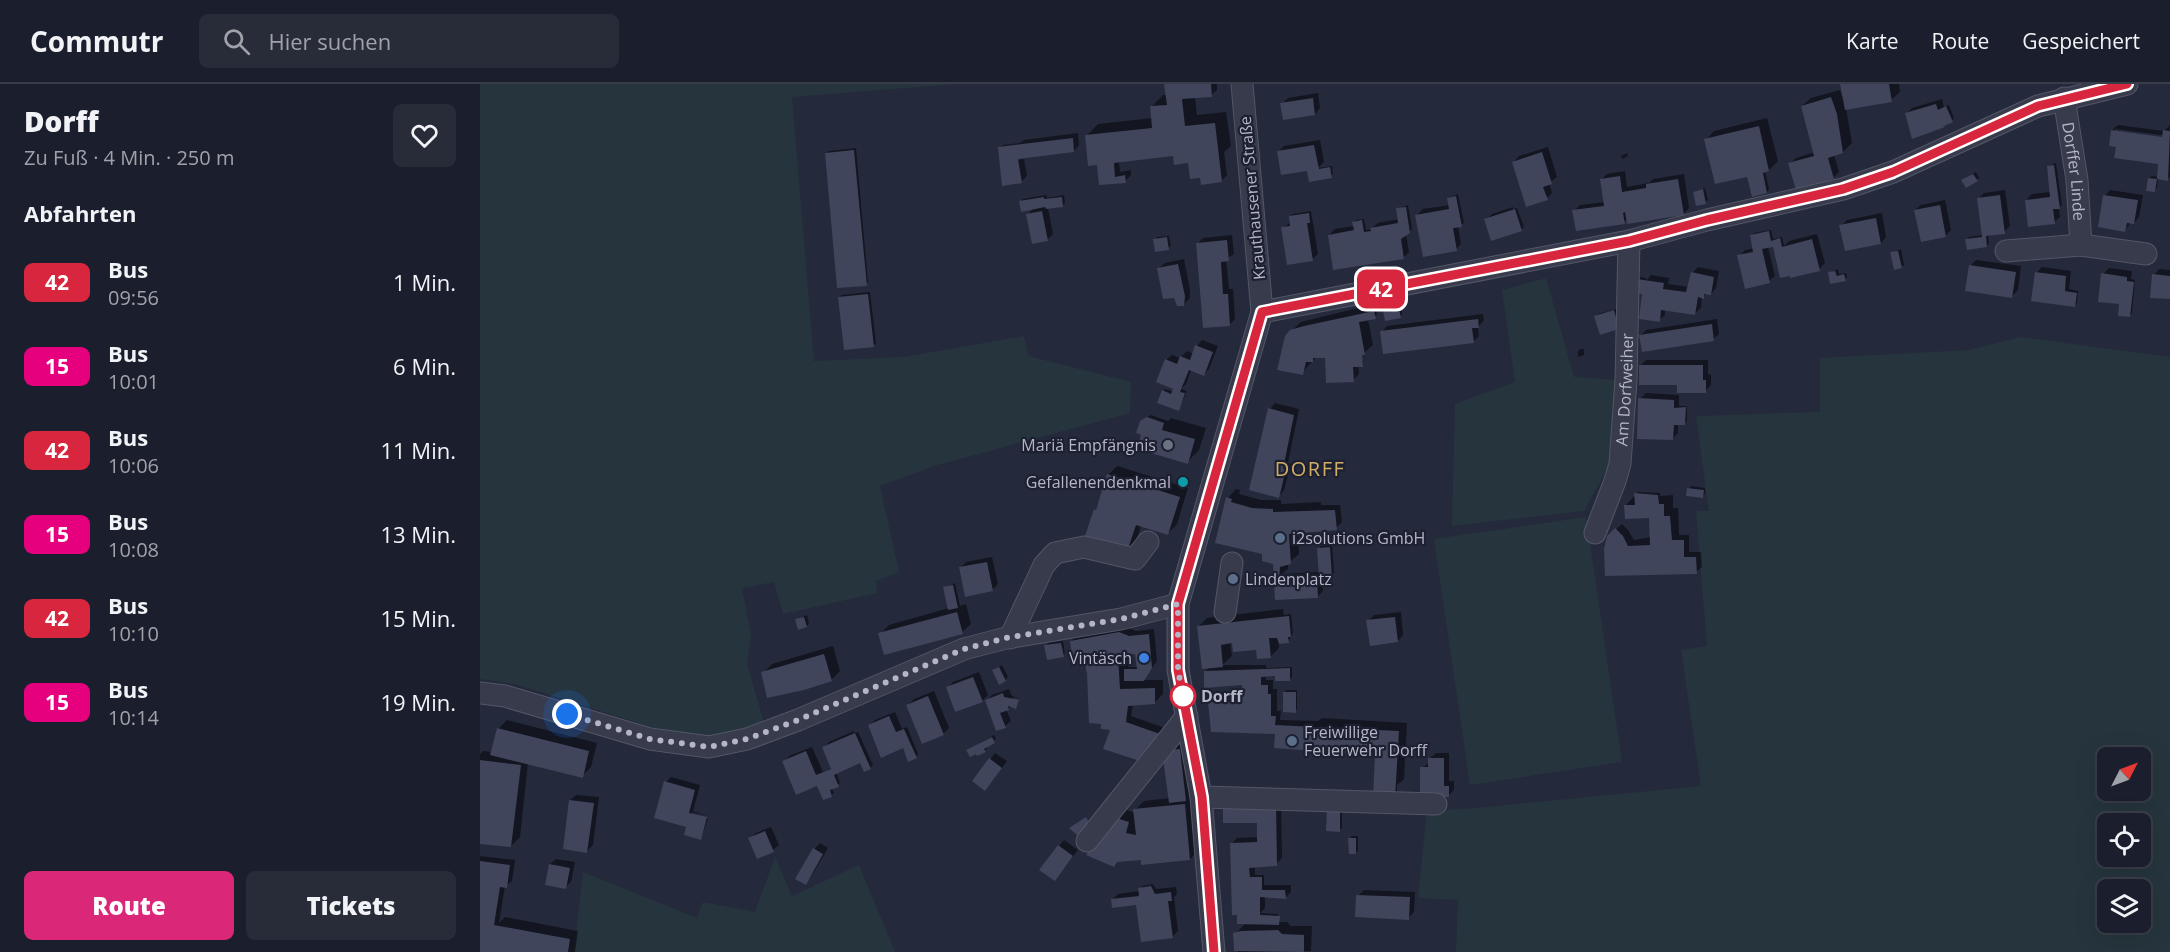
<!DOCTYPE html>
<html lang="de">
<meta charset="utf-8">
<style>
:root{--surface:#1b1f2d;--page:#282c39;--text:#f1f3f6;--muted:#a0a2aa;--line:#393d49;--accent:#db2777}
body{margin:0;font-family:"Open Sans",sans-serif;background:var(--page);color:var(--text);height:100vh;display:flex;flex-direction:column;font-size:22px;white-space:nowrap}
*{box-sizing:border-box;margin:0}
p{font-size:20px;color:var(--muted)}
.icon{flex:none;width:33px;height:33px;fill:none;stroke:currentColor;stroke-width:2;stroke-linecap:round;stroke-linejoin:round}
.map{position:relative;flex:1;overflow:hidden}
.side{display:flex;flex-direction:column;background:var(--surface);width:480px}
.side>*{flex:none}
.badge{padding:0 12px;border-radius:9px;font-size:21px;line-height:39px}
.needle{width:39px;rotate:48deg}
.buttons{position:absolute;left:1617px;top:663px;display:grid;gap:12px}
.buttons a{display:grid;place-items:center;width:54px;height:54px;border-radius:9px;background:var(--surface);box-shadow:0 6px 24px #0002,0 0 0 2px var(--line);font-size:30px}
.you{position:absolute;width:30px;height:30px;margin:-15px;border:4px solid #fff;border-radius:50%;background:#1a73e8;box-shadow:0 0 0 9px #1a73e833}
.map>.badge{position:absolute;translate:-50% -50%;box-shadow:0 0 0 3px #fff}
h2{padding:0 24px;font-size:22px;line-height:54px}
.round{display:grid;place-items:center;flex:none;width:63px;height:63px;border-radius:9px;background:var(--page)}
.headline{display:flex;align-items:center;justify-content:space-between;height:102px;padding:0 24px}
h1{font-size:28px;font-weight:800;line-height:45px}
.primary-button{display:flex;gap:12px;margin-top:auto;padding:12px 24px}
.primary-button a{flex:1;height:69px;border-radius:9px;background:var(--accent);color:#fff;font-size:24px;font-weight:800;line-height:69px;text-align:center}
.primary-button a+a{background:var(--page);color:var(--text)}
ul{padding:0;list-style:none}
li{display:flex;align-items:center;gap:18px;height:84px;padding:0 24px}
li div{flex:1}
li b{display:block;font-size:22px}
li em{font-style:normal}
li .badge{min-width:66px;font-weight:700;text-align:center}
header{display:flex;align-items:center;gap:36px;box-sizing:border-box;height:84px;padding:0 30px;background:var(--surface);border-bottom:2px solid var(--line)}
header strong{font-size:28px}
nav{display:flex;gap:33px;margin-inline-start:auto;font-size:21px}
.search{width:420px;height:54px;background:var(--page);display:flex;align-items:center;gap:15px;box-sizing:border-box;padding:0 21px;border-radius:9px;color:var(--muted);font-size:22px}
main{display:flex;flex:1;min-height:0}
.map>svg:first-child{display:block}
.green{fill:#26353d;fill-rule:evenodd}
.shadow{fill:#0007;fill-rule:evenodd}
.building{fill:#40455c}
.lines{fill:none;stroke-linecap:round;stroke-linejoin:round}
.minor-casing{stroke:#535667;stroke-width:23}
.minor{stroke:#383b4c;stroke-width:21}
.line-casing{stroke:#fff;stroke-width:14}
.line{stroke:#d7263d;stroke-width:9}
.walk{stroke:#b4b6c7;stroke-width:6;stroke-dasharray:0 10.8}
.worship-dot{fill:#6b7280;stroke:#1d2031;stroke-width:2}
.culture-dot{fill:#0f9aa8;stroke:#1d2031;stroke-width:2}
.service-dot{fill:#5c6f8a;stroke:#1d2031;stroke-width:2}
.shop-dot{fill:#3f7fe0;stroke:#1d2031;stroke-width:2}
.stop-dot{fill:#fff;stroke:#d7263d;stroke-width:3}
.labels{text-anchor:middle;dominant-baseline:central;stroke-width:4.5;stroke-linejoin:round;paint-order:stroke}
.street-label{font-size:16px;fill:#b4b6c7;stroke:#1d2031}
.poi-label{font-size:16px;fill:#b4b6c7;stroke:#1d2031;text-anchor:end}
.stop-label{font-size:16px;font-weight:bold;fill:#b4b6c7;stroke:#1d2031;text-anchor:start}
.quarter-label{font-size:20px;letter-spacing:1.5px;fill:#d0ae66;stroke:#1d2031}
</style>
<header>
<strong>Commutr</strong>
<div class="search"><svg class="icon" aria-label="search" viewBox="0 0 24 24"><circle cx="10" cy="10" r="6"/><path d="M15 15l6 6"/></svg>Hier suchen</div>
<nav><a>Karte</a><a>Route</a><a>Gespeichert</a></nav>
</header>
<main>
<section class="side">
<div class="headline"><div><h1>Dorff</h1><p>Zu Fuß · 4 Min. · 250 m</p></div><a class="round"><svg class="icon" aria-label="heart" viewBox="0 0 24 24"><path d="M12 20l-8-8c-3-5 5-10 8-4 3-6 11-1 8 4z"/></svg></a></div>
<h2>Abfahrten</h2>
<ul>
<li><span class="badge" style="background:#d7263d;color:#fff">42</span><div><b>Bus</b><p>09:56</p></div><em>1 Min.</em></li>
<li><span class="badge" style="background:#e6007e;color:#fff">15</span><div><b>Bus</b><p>10:01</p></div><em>6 Min.</em></li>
<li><span class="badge" style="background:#d7263d;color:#fff">42</span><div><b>Bus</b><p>10:06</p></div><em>11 Min.</em></li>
<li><span class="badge" style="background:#e6007e;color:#fff">15</span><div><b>Bus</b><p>10:08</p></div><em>13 Min.</em></li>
<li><span class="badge" style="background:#d7263d;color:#fff">42</span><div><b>Bus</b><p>10:10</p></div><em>15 Min.</em></li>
<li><span class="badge" style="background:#e6007e;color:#fff">15</span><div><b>Bus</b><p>10:14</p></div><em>19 Min.</em></li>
</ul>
<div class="primary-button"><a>Route</a><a>Tickets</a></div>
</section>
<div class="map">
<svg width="1690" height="868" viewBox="0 0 1690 868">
<rect width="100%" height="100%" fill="#24293c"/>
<path class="green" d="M0,0H476L312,13L334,277L424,273L544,252L548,272L651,298L650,329L454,382L400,402L419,488L396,497L397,509L303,530L294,498L262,504L271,551L267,580L284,639L264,646L225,653L171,643L35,600L0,595Z
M1066,194L1094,293L1140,296L1134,372L1104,427L972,442L975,320L1035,298L1022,206Z
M1540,253L1690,273V868H976L978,816L938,814L947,726L985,725L1221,702L1201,566L1227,562L1216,427H1229L1216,332L1340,328V274L1489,266ZM1628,674H1660V706H1628ZM1628,740H1660V772H1628ZM1628,806H1660V838H1628Z
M1106,433L1142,678L990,701L954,455Z
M295,773L312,812L379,781L415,868H94L103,788L217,834L223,818L275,828Z"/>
<path class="shadow" d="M686,0H737V6L731,11L715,13L717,31L746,28L751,62L744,68L747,91L741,97L721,92L710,77L694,70L639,77L640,88L651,86V91L645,97L621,100L619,81L606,52L618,40L673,34L671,23L683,11H687Z
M1362,0H1419L1420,8L1411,16L1366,24L1372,59L1363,68L1354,71L1359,88L1353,94L1310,80L1316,74L1335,68L1322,22L1331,14L1360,6L1362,12Z
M838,9L840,24L835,30L802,20L808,14Z
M1462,15L1464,23L1469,21L1474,34L1472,37L1426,30L1432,24Z
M1287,34L1298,77L1289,86L1285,87L1289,105L1287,108L1226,56L1234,47Z
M1638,41L1684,47L1690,41V93L1687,95L1678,94L1677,104L1674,107L1669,94L1672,92L1678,93L1681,75L1637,62L1632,46ZM1635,45L1689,52V55L1635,48Z
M598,49L599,61L594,67L524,75V78L544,75L547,92L542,97L524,100L520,78L522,76L520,64L523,61L540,59L544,56Z
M840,56L844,78L838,84L852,82L853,90L851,93L828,85L799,67L804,62Z
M1068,63L1077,93L1069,99L1072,109L1067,114L1034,78L1039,72Z
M376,64L388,198L386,200L346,69L349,67Z
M1147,69L1148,72L1142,75L1141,72Z
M1576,79L1582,121L1579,124L1580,133L1574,138L1546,116L1552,110L1571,108L1569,82Z
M1145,87L1147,103L1169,99L1173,95L1204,90L1209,124L1203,130L1148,134L1144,138L1094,127L1100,121L1125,118L1122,95L1127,90Z
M1496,88L1499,94L1497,96L1486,94Z
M1225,104L1228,116L1225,118L1214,108Z
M1525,106L1530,142L1524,148L1508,150L1509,159L1507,162L1487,155L1489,153L1503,151L1498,115L1504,109Z
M1630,106L1663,111L1659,133L1654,139L1651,138L1645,146L1625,112Z
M978,110L984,139L978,142L981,160L976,165L937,131L943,125L970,121L968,114Z
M566,111L567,114L584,111L585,119L582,122L568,124L573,150L567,156L548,130L555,123L541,118L543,115Z
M1465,116L1471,146L1465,152L1435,126L1441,121Z
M928,121L932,145L926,150L929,168L923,174L849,151L855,145L874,142V138L876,136L884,135L886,146L891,145L898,139L919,135L917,125Z
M1033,123V125L1037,124L1044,143L1041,146L1006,136L1012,130Z
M831,127L838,170L832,175L803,144L811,138L810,132L813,130Z
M1402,129L1406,153L1401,159L1361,142L1367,136Z
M1291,146L1293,155L1302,153L1304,162L1309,157L1337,150L1345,179L1339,185L1294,161L1288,163L1295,192L1289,197L1259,172L1265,166L1274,164L1271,152L1274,149Z
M752,151L754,170L746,175L749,205H753L755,235L749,241L718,159L723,154Z
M689,152L691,162L688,164L674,156L677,153Z
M1421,165L1424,181L1421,183L1412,169Z
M704,175L710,206V214L704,220L679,184L685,179Z
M1496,176L1541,182L1538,206L1532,212L1490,182Z
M1218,183L1239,187L1236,204L1231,210L1227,209L1222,213L1221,224L1215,229L1185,225V231L1179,236L1158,195L1160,193L1166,194V197L1171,191L1189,194L1188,200L1209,203L1212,189Z
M1562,183L1591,187L1589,205L1598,207L1597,219L1595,221L1556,189Z
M1629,184L1652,187L1651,195L1655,196L1652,229L1649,232L1623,190Z
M1358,185L1359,190L1366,189L1367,193L1365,196L1349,189Z
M1679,185L1690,186V214L1674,191Z
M390,208L396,259L394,261L359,213L362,211Z
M920,217L922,230L920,233L903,222L906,220Z
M886,222L887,228L896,226L897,231L888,235L893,261L884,269L885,279L883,264H880L883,281H878L879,290L873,296L848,272L836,273L822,289L806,252L821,238Z
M1136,225L1141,241L1116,233L1118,230Z
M1003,230L1004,236L998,243L999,252L993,258L902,248L907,242Z
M1237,235L1239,250L1233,255L1161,251L1166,246Z
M722,256L738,262L729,285L723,291L711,286L706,300L701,305L707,307L699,325L683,307L685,305L694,308V306L686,276L692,271L700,274L707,267L714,270L717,262Z
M1100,265H1104V271L1098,273V268Z
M1166,276H1228V291L1231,290V301L1225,307L1199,299L1160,282Z
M1166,309L1199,311V322H1207V337L1205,339H1198V349L1192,355L1160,315Z
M795,319L819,325L808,379L811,380L804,406L799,412L790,325Z
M671,331L688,337L691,334L726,344L719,366L707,378L664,335Z
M637,382L708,404L697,440L688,449L661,441L657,455L648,464L615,426L619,421L628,391Z
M1211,402L1225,404V410L1222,412L1209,405Z
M756,405L760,406L759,410L781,416H801V420L841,418V421H860L862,438L856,444L818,448L819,470L808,479V485L802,490L840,488L839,465L841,462L852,461L854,489L851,491L842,492L843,507L837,513L796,514L795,479L783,469L748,414Z
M1158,408L1180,409V412L1193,411V424H1198L1199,451H1209V468H1221L1222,483L1216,488L1126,465L1128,453L1142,440L1148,446L1154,456L1171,453L1170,433L1146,421Z
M512,473L518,500L512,506L480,484L486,478Z
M475,499L480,522L486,520L491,540L482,548L400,550L409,541L469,524L465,504Z
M803,525L804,531L811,530L813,549L808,558L799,559V564L790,573L777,564L750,558L752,572L742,581H786V584L812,583V593L810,595L796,591H786V596H793V605H797V627H801L800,636L838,637L842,634L927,639L924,695L917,701V710L895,703L897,669L796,648L730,619L732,616H757L764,613V600L725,587L730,583L718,543L727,534Z
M921,528L923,551L918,557L888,537L894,531Z
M327,531L329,540L327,542L316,536Z
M646,543L656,547L674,545L677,577L663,596H683V610L674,619L653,620L651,632L685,644L666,670L632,644L608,589L605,575L591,557L597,551ZM656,569L658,583H648V579H645L644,570Z
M583,557L585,569L583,571L566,562L568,559Z
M353,562L360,587L351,596L283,589L292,580Z
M522,581L528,593L525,596L513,587Z
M499,588L508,611L502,617L467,604L473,598Z
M529,605L532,612L540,614L533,613V616L539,617L538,620L526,625L531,637L525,642L506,617L512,611Z
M807,606H817V625L815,627L804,608Z
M454,607L469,644L463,650L428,621L434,615Z
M415,628L422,645L427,643L438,670L436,673L423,663L389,642L395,636Z
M27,636L117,659L111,683L102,692L48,679L40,753L31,762L0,758V670L3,667L13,668L18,645Z
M374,647V649L378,648L393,681L390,684L381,677L356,688L360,699L352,704L354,709L351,711L338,700L304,678L309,672L332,663L343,688L352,684L343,664L349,658Z
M514,651L516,655L506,662L507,664L505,667L488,666Z
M705,660L711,710L708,712H713L719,766L710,775L662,774L609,770L644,725L655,729V726L664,717L690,714V662Z
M515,669L527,677L511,699L494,696Z
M956,669H969V697H974V706L968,712L942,684L950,678V674Z
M191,693L220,701L213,727L228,732L212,728V731L228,735L221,754L209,738L186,698Z
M96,711L119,713L113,761L107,767L90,716Z
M801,714L802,774L796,780L775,782V791H784V801H811V808L805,814L785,812V824L780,829L798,830V838H801V830V838H807L811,842H832L831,867L758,868L755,850L766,839L751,760L757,754L778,753Z
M862,722V744L859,746H848Z
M291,743L299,761L293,766L270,755L276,749Z
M872,752H878V766L876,769L869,755Z
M584,756L598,766L575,795L579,762Z
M340,759L348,764L331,793L325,799L334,765Z
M0,772L35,776L32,797L25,802L19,839L25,833L98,847L95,868H0Z
M76,775L95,778L91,798L85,803L70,780Z
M673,800L676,805L696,803L697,810L694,813L698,847L692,853L658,820L632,816L638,810L660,807L662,802Z
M884,806L935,808L934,828L928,834L878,812Z"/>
<path class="building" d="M684,0H731L732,13L702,15L705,42L735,39L742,98L721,101L720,94L710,95L708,79L694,81L693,72L634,79L635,93L645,91L646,99L619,101L617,81L608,82L605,51L672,44L670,22L687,21Z
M1360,0H1409L1412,18L1365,26Z
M1351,13L1357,30L1363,69L1348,74L1354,95L1316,106L1308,79L1334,72L1321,22Z
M833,14L835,31L803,36L800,19Z
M1456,20L1458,26L1466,22L1473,38L1464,42L1465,43L1432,55L1425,29Z
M1279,42L1289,87L1283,89L1287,109L1272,113L1267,93L1235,100L1224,55Z
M1631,46L1682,53L1683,46L1690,47L1688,97L1677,95L1678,80L1634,74L1636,63L1629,62Z
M593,54L594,68L538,75L542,99L522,102L518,63Z
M834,61L839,85L850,83L852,94L829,98L827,87L801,91L797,67Z
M374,66L387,202L357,204L345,69Z
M1062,68L1072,100L1063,103L1068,116L1046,123L1032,78Z
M1574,81L1580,125H1573L1575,140L1548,143L1545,116L1570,113L1567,82Z
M1493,90L1498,97L1486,104L1481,96Z
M1140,92L1142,108L1166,104V100L1198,95L1204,131L1147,140L1145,128L1143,129L1145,140L1096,147L1092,126L1124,122L1120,95Z
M1668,94L1677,95L1675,108L1666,107Z
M1223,105L1226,120L1216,122L1213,108Z
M1520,111L1525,150L1506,152L1507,163L1487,166L1485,155L1502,153L1497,114Z
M1623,111L1658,116L1654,140L1647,139L1645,148L1618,143Z
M976,112L982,143L973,144L977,167L943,173L935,131L969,125L967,114Z
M564,113V115L582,113L583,123L566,125L565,123L541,128L539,117Z
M1460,121L1466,153L1441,158L1434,126Z
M926,123L930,149L921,155L924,175L853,186L848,151L874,146L872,138L882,136L884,148L891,147L890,144L918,139L916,124Z
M1035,125L1042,147L1011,157L1004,135Z
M562,127L568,157L552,160L546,130Z
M829,129L830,139H827L833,177L807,181L801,143L810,142L809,132Z
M1396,134L1401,160L1365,167L1359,141Z
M1289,147L1291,157L1300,154L1302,163L1332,155L1340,187L1310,194V192L1300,194L1293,163L1282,165L1290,199L1265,205L1257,171L1273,168L1270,151Z
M687,153L689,166L675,168L673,155Z
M747,156L749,177L741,178L743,210H748L750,242L723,244L716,159Z
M1418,167L1422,184L1414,186L1410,168Z
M698,180L705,212L704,222H697L694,214L683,215L677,184Z
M1489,181L1536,188L1532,214L1485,207Z
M1355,187L1357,192L1364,190L1366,197L1350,200L1348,188Z
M1211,188L1234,193L1231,211L1224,210V215L1218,213L1215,231L1181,226L1180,238L1159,235L1162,210L1155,209L1157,195L1184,199L1183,205L1206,208Z
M1555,188L1586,192L1585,207L1597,209L1595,223L1551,217Z
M1621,189L1647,193V197L1654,198L1650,233L1638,232L1639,220L1618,218Z
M1672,190L1690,192V215L1670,214Z
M388,210L394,263L364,266L358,213Z
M918,219L921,234L905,237L902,222Z
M1134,226L1139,245L1120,251L1114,232Z
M894,227L896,235L879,238L885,271H882L883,283H873L874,298L846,299L845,274H833V278H826L823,291L797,286L805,252L810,246L824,242Z
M998,235L999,244H992L994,259L903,270L900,247Z
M1232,240L1234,257L1162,268L1159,251Z
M715,261L733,268L724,292L709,286L700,308L705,309L699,327L677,319L682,306L691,310L693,305L676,298L685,275L697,280L700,272L710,276Z
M1159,281H1223V296H1226V309H1197V301H1159Z
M1158,314L1194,316V324L1206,323L1205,341H1194L1193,356L1157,355Z
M788,324L814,331L803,385H806L799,414L769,406Z
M667,333L684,339L682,346L715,355L708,380L671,369L672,367L666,365L659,357L661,351L656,349L660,337Z
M627,390L700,413L688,451L656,441L648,465L605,452L614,425L616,426Z
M1207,404L1224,406L1223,414L1206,412Z
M1154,409L1178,411L1179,420H1184V432H1190L1192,456H1204V473H1216L1217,490L1125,492L1124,465L1127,452L1135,444L1143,452L1148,462L1170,461L1169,434L1145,435L1144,421H1155Z
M746,413L752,415L751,418L772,424L793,425V428L855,426L857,446L809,450L811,480L800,483L799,495L837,493L838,514L795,516L793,480L782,477V470L735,459Z
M850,463L852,493L839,494L837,464Z
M507,478L513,507L485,513L479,483Z
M473,501L478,524L468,526L463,503Z
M477,528L483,550L404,571L398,549Z
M809,532L811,553H808L809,559L799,560L797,554H789L791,574L777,575L776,566L753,568L752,559L741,561L743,583L722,585L717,542Z
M324,533L327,543L318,546L315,535Z
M915,533L918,558L890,562L886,536Z
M639,548L649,552L669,550L672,584L664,597H644V585H657L655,570L638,572L640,605L675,604V620L648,622L646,638L680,650L660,677L623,665L630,646L621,645V640L609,639L607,589L604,577L593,579L590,557Z
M581,559L584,573L567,576L564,561Z
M344,570L352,597L324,606L287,614L281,588Z
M519,583L526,597L519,601L512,586Z
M810,584V597H795V592L781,593V601H788V610H791V632H796L795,641L919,647L915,714L893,713L895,671L794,664L795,650L731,648L728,618H762V601L724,604V587Z
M493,593L503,618L475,628L466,603Z
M803,608H816V629L803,628Z
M523,609L524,613L539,616L536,625L528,622L529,626L520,629L526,644L516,647L505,616Z
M448,612L464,651L442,660L426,621Z
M409,632L416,648L424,645L437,674L428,678L423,664L401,674L388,641Z
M17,644L109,667L103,694L10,671Z
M375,649L391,685L384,688L380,679L354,691L359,703L350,706L352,713L343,716L337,702L316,711L302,677L326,667L336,691L351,685L342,663Z
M512,653L515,659L504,665L506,668L497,672L496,670L490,673L486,666Z
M700,665L706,717L689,719L682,667Z
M509,674L522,684L505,707L492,697Z
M948,674H964V702H969V713L940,714V683H948Z
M0,676L41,681L31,763L0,760Z
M184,697L215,706L209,729L227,733L221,756L204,751L206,743L174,734Z
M89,716L114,719L107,769L83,765Z
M796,719L797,782L769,784L770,793H782V806H805L806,815L780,813V831L800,832L799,841L757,840V831H752L750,759L777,758V739H743V721Z
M705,720L710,776L661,781V776L637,778L634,783L606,771L633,733L649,738L646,749L656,751L653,725Z
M847,723H860V748L846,747Z
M606,733L611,741L597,751L589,744Z
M285,747L294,768L277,775L268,754Z
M868,754H876V770H869Z
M578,761L593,772L575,797L559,786Z
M333,764L343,770L326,801L315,795Z
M0,777L30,781L27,804L20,803L14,841L90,855L88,868H0Z
M69,780L90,784L86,805L65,801Z
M671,802L675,810L691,808L692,817H688L693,854L661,858L656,821L632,824L631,815L659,812L658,804Z
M876,811L930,813L929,836L875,833Z
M798,846L802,850L824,851V868L754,867L753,849L761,847Z"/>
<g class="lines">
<defs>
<g id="minor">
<path id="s1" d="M1584,14L1597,96L1601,161"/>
<path d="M1526,167L1601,161L1666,170"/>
<path d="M782,228L1149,157L1227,136L1363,105L1413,88L1558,22L1647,0"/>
<path id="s2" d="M1115,449L1135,397L1140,380L1146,296L1149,157"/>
<path d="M745,528L752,479"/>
<path d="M530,554L564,481L575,469L604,463L655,475L668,458"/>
<path d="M0,609L25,612L170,655L229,663L267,655L318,636L484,565L526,554L641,535L698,520"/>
<path d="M721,713L956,720"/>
<path d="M607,757L707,632"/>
<path d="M734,868L721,713L698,586V520L782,228L762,0"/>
</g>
</defs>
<use href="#minor" class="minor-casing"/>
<use href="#minor" class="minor"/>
</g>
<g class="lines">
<defs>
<path id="line" d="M734,868L722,713L698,586V520L782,228L1149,157L1227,136L1363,105L1413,88L1558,22L1647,0"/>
</defs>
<use href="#line" class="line-casing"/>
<use href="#line" class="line"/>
<path class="walk" d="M87,630L170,655L229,663L267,655L318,636L484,565L526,554L641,535L698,520V586L703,612"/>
</g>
<circle class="worship-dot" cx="688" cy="361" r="6"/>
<circle class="culture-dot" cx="703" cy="398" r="6"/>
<g class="service-dot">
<circle cx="800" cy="454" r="6"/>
<circle cx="753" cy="495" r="6"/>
<circle cx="812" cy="657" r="6"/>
</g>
<circle class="shop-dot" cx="664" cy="574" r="6"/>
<circle class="stop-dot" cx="703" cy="612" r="12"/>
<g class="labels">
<g class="street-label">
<text stroke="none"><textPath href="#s1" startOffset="74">Dorffer Linde</textPath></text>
<text transform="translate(772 114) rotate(-95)">Krauthausener Straße</text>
<text stroke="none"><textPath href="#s2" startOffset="148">Am Dorfweiher</textPath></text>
</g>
<g class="poi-label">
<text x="676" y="361">Mariä Empfängnis</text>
<text x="691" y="398">Gefallenendenkmal</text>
<text x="812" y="454" text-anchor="start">i2solutions GmbH</text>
<text x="765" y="495" text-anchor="start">Lindenplatz</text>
<text x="652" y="574">Vintäsch</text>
<text x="824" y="648" text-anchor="start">Freiwillige<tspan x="824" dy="18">Feuerwehr Dorff</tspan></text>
</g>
<g class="stop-label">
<text x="721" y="612">Dorff</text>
</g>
<g class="quarter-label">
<text x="830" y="384">DORFF</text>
</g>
</g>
</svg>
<div class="buttons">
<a><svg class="needle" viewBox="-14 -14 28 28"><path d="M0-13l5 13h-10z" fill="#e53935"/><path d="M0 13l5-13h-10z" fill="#a0a2aa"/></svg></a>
<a><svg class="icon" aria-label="locate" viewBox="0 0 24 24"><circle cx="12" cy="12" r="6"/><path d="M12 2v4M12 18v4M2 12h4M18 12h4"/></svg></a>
<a><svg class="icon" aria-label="layers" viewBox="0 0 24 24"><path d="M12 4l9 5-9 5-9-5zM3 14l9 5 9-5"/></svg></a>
</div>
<div class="you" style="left:87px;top:630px"></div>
<b class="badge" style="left:901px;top:205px;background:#d7263d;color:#fff">42</b>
</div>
</main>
